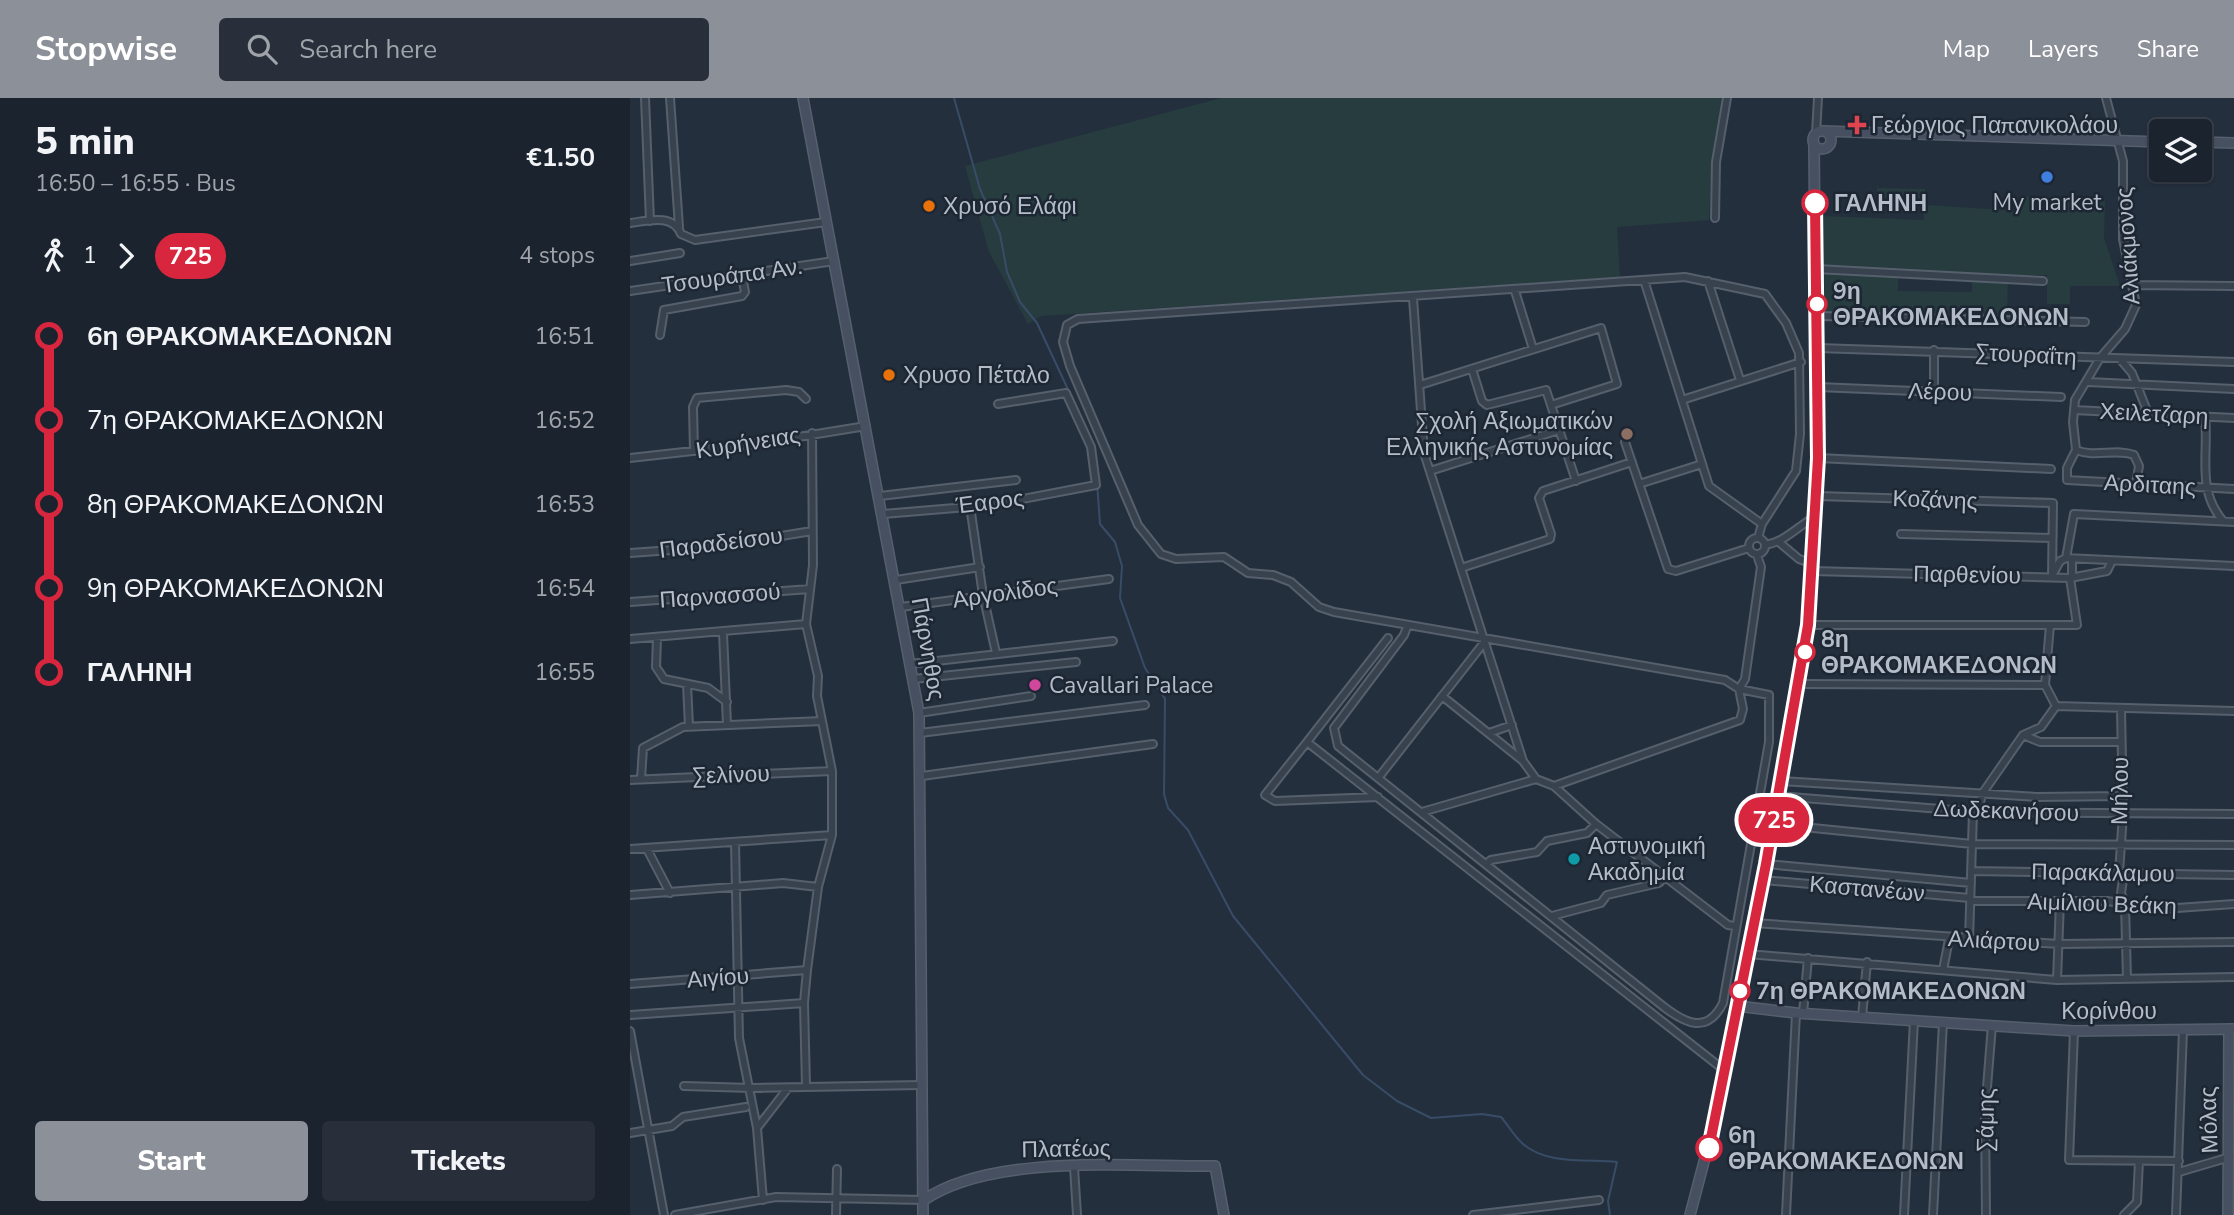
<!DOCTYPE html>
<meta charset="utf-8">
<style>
:root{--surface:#1b232e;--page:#282f3a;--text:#f1f3f6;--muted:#a0a4aa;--line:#39404a;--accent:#8c9099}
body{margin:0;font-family:"Nunito Sans",sans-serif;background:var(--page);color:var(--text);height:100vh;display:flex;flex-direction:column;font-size:26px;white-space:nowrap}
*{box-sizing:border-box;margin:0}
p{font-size:23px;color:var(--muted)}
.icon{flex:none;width:38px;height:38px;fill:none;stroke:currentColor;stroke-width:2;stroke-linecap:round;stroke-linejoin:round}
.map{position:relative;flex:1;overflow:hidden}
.panel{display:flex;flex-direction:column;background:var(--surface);width:630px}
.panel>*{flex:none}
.badge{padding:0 14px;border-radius:23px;font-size:24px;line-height:46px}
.tools{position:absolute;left:1519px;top:21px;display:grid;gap:14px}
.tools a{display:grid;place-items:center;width:63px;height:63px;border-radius:7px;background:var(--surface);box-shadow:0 2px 5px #0004,0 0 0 2px var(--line);font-size:35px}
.map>.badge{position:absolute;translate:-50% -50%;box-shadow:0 0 0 4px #fff}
.legs{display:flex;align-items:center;gap:10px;height:77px;padding:0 35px;font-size:23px}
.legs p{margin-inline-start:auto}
.headline{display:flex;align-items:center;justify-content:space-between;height:119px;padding:0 35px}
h1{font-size:38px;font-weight:800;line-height:52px}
.primary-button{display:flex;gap:14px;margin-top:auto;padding:14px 35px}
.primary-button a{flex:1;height:80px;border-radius:7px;background:var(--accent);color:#fff;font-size:28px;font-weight:800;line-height:80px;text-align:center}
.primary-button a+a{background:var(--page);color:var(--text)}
ul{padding:0 35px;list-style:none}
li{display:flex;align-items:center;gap:24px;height:84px;font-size:26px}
li i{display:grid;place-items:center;width:10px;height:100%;margin:0 9px;background:currentColor}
li i::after{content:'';width:18px;height:18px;margin:-9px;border:5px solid;border-radius:50%;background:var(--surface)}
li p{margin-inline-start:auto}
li:first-child i{background:linear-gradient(#0000 50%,currentColor 0)}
li:last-child i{background:linear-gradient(currentColor 50%,#0000 0)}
header{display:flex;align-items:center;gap:42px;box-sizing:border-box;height:98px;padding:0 35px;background:var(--accent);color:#fff}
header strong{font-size:33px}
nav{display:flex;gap:38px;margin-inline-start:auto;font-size:24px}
.search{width:490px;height:63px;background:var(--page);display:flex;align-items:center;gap:18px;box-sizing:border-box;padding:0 24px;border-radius:7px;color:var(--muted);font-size:26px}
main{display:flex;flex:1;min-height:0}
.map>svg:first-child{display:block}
.green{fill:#263c3f;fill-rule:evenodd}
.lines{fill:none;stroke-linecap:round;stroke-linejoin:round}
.stream{stroke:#394c67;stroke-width:2}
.street-casing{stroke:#565f6c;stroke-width:10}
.secondary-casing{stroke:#565f6c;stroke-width:12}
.street{stroke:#38414e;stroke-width:6}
.secondary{stroke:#465061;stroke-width:9}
.line-1-casing{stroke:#fff;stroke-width:16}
.line-1{stroke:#d7263d;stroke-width:10}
.health-dot{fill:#e0444e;stroke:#1d2633;stroke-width:2.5}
.shop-dot{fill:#3f7fe0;stroke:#1d2633;stroke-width:2.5}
.stop-1-dot{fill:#fff;stroke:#d7263d;stroke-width:3.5}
.food-dot{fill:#e8710a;stroke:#1d2633;stroke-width:2.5}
.education-dot{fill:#8d6e63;stroke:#1d2633;stroke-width:2.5}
.hotel-dot{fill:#d1479c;stroke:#1d2633;stroke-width:2.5}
.culture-dot{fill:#0f9aa8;stroke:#1d2633;stroke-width:2.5}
.labels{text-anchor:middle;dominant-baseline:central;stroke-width:5;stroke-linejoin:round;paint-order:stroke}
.poi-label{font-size:23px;fill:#b4bcc9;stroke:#1d2633;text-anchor:start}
.stop-label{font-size:23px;font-weight:bold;fill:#b4bcc9;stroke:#1d2633;text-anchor:start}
.street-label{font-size:23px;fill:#b4bcc9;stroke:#1d2633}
</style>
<header>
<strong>Stopwise</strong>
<div class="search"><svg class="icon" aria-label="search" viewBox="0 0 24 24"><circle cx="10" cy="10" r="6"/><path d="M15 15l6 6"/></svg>Search here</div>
<nav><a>Map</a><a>Layers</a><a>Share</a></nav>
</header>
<main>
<section class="panel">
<div class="headline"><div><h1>5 min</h1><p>16:50 – 16:55 · Bus</p></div><b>€1.50</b></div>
<div class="legs"><svg class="icon" aria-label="walk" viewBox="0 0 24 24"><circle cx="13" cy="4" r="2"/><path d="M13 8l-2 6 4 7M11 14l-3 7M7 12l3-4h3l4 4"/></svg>1<svg class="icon" aria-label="forward" viewBox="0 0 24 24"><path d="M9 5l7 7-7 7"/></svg><b class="badge" style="background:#d7263d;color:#fff">725</b><p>4 stops</p></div>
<ul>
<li><i style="color:#d7263d"></i><b>6η ΘΡΑΚΟΜΑΚΕΔΟΝΩΝ</b><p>16:51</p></li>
<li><i style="color:#d7263d"></i><span>7η ΘΡΑΚΟΜΑΚΕΔΟΝΩΝ</span><p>16:52</p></li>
<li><i style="color:#d7263d"></i><span>8η ΘΡΑΚΟΜΑΚΕΔΟΝΩΝ</span><p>16:53</p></li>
<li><i style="color:#d7263d"></i><span>9η ΘΡΑΚΟΜΑΚΕΔΟΝΩΝ</span><p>16:54</p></li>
<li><i style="color:#d7263d"></i><b>ΓΑΛΗΝΗ</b><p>16:55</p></li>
</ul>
<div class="primary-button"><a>Start</a><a>Tickets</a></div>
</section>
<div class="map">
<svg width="1604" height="1117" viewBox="0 0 1604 1117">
<rect width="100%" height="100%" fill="#242f3e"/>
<path class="green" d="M591,0H1093L1082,62L1079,122L987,129L990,179L411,218L398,226L359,154L335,68Z
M1247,90L1295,91V107L1390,113L1392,98L1475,103L1474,140L1490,188H1440V206H1417V177L1378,178L1377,221L1195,217L1193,118L1294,122V107L1247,105ZM1268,176L1342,178V194L1268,193Z"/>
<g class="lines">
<path class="stream" d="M324,0L350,91L370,136L377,174L390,204L407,225L449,315
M465,356L470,426L485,444L492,468L490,500L515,570L535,601L534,696L538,710L558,732L603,818L733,977L767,1003L801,1020L852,1016L871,1019C878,1027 884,1038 892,1045C915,1067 958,1061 987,1064L978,1103L980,1117"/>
<defs>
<path id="street" d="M15,0L20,123
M40,0L49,129
M1476,0L1493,63V141L1506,207L1495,231L1470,260L1445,302L1443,324L1446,352L1437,370V382L1604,391
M1186,36L1188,0
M1085,120L1086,64L1097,0
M0,125C17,123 43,115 51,136L65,142L196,124
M0,163L50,155
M1186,171L1413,183
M1014,182L1079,388L1132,426L1128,440
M1078,183L1110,282
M1502,187L1604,188
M0,193L204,163
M885,193L903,251
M783,200L794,355L893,663
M1188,218L1455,224
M30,237L34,212L112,198L115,194L112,179
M1188,250L1604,264
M1304,252V294
M1490,261L1502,275L1518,315
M842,271L852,303L857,307L916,292L946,383
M1458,284L1604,291
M790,287L971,230L987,286L921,307
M1188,289L1431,299
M1052,302L1171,264
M1444,312L1604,320
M1575,318C1579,357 1566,391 1593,423
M995,344L1038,471L1046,473L1119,450
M1446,352C1465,360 1486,350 1504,357L1509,368L1506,386
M64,353L63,309L67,300L156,292L169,294L176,301
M0,360L125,346L236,328
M1188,360L1421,371
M800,373L929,332
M1009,386L1072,366
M250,398L386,382
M1187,398L1423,405L1422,479
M340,408L353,497L366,555
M253,416L361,407L466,387L461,349L436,295L368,306
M1271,436L1422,440
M1119 448a8 8 0 1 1 16 0a8 8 0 1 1-16 0Z
M1150,445L1169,461L1183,466
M1135,447C1155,444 1168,428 1186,418
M0,455L84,449L182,433
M1436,460L1604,468
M1442,461V479
M831,470L920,441L921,436L909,400L913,393L1002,364
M1183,473L1440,480L1477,473L1482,463
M1424,474L1430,463L1436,460L1444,416L1604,424
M266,482L350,469
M0,504L180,491
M271,509L479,481
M1178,527H1447L1440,480
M1420,527L1415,587L1426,608
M777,529L774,537L704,630L708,648L1034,909C1055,925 1077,937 1093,905L1139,644V597L1109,591L1115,581L1131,469L1127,457
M93,535L97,627
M27,540L26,569L34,581L78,590L97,604
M758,540L677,644L1094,972
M0,541L176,526
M280,566L483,543
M283,581L446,564
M57,586L59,628
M1170,586L1415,587
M812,598L893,663L906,681L924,688L966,726L1098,827L1105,828
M1426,608L1604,613
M289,615L401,598
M290,635L515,607
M859,635L882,627
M1393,637L1410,644H1491
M677,644L635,697L645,703L748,699
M292,678L523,646
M749,679L856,542
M11,681L13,650L53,629L192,623
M0,682L202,673
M1151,683L1407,699L1492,698
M924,688L1110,622L1113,611L1109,591L1095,582L704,514L689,509L661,484L643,477L618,475L594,459L546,461L531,456L508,427L440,268L433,244L437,227L448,221L1055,179L1135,196L1156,225L1169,255L1170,336L1166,373L1132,426
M1148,698L1348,714L1604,716
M792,714L906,681
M1348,714L1352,696L1393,637L1411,629L1426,608
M1143,726L1342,746L1604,747
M105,744L109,940L127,1030
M0,751L202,737
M17,751L40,795
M857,765L861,762L907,754L917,743L957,735L966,726
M1136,766L1341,785
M1341,773L1604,777
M1489,775L1493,716L1491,611
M1494,775L1491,795L1495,806L1497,881
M1133,782L1340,800
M0,797L153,785L188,789
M1340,803H1477L1533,811L1604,806
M922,818L971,805L977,797L1029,785L1035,779
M1124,825L1429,846L1604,844
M1339,842L1343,714
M1118,856L1427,882L1604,879
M1313,872L1319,841
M1427,882L1430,803
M0,886L177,872
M1173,915L1178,860
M0,917L174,905
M1232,919L1237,864
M0,933L34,1117
M1444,933L1439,1062L1549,1063
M54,988L121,990L292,987
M176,988L174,905L177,872L188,789L202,737V673L187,598L188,578L176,526L183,467L182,335
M0,1035L42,1028L53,1019L116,1009
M444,1069L447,1117
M1549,1074L1600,1059
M133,1102L127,1030L158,990
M45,1117L146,1099L294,1102
M206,1117L207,1071
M843,1117L969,1102
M1156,1117L1166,915
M1274,1117L1284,922
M1303,1117L1313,924
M1356,1117L1355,1014L1362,927
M1494,1117L1507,1104L1509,1063
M1546,1117L1553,932"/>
<path id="secondary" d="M173,0L289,615L293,1117
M1193,33L1531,44
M1183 42a9 9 0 1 1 18 0a9 9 0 1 1-18 0Z
M1570,44L1604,45
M1107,908L1166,915L1444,933L1604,931
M294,1102C363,1055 502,1069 585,1068L594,1117
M1060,1117L1081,1037L1170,586L1178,527L1187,398L1184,45
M1598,1117L1599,931"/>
</defs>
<use href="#street" class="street-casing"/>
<use href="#secondary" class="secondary-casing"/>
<use href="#street" class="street"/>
<use href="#secondary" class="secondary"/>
</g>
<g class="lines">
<defs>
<path id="line-1" d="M1079,1050L1136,766L1178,527L1188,360L1185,105"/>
</defs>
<use href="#line-1" class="line-1-casing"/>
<use href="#line-1" class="line-1"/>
</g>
<path class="health-dot" d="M1223.5 16.5h7v7h7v7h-7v7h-7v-7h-7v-7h7z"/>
<circle class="shop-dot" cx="1417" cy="79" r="7"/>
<g class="stop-1-dot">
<circle cx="1185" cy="105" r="12"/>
<circle cx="1187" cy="206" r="9"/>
<circle cx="1175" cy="554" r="9"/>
<circle cx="1110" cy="893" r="9"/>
<circle cx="1079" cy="1050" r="12"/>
</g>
<g class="food-dot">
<circle cx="299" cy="108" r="7"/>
<circle cx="259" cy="277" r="7"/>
</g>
<circle class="education-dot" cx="997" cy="336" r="7"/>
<circle class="hotel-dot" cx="405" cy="587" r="7"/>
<circle class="culture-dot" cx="944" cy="761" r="7"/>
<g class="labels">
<g class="poi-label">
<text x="1241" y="27">Γεώργιος Παπανικολάου</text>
<text x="1417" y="104" text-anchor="middle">My market</text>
<text x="313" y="108">Χρυσό Ελάφι</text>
<text x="273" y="277">Χρυσο Πέταλο</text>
<text x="983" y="323" text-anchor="end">Σχολή Αξιωματικών<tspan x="983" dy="26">Ελληνικής Αστυνομίας</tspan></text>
<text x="419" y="587">Cavallari Palace</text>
<text x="958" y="748">Αστυνομική<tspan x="958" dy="26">Ακαδημία</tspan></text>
</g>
<g class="stop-label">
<text x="1204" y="105">ΓΑΛΗΝΗ</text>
<text x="1203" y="193">9η<tspan x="1203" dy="26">ΘΡΑΚΟΜΑΚΕΔΟΝΩΝ</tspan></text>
<text x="1191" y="541">8η<tspan x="1191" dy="26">ΘΡΑΚΟΜΑΚΕΔΟΝΩΝ</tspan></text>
<text x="1126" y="893">7η ΘΡΑΚΟΜΑΚΕΔΟΝΩΝ</text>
<text x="1098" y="1037">6η<tspan x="1098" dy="26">ΘΡΑΚΟΜΑΚΕΔΟΝΩΝ</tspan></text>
</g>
<g class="street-label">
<text transform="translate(1498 148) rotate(-94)">Αλιάκμονος</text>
<text transform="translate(102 178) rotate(-8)">Τσουράπα Αν.</text>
<text transform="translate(1396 257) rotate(3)">Στουραΐτη</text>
<text transform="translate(1310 294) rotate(2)">Λέρου</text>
<text transform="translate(1524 316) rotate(3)">Χειλετζαρη</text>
<text transform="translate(118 345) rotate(-9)">Κυρήνειας</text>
<text transform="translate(1520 387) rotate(3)">Αρδιταης</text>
<text transform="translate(1305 402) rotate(2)">Κοζάνης</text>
<text transform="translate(360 404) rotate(-7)">Έαρος</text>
<text transform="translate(91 445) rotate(-7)">Παραδείσου</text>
<text transform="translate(1337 477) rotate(1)">Παρθενίου</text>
<text transform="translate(375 495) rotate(-8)">Αργολίδος</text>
<text transform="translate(90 498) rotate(-4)">Παρνασσού</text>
<text transform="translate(298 551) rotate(80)">Πάρνηθος</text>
<text transform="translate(101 677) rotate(-2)">Σελίνου</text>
<text transform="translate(1490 693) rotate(-89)">Μήλου</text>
<text transform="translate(1376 713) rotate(2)">Δωδεκανήσου</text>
<text transform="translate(1473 775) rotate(1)">Παρακάλαμου</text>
<text transform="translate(1237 791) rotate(5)">Καστανέων</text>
<text transform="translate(1472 806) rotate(2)">Αιμίλιου Βεάκη</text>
<text transform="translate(1364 843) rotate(3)">Αλιάρτου</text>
<text transform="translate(88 880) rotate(-4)">Αιγίου</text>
<text x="1479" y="913">Κορίνθου</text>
<text transform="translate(1356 1022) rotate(-89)">Σάμης</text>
<text transform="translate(1579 1022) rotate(-92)">Μόλας</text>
<text transform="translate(436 1051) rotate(-1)">Πλατέως</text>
</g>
</g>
</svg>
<div class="tools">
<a><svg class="icon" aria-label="layers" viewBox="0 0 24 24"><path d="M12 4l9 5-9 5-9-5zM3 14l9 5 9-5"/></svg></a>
</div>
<b class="badge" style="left:1144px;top:722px;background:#d7263d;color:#fff">725</b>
</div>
</main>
